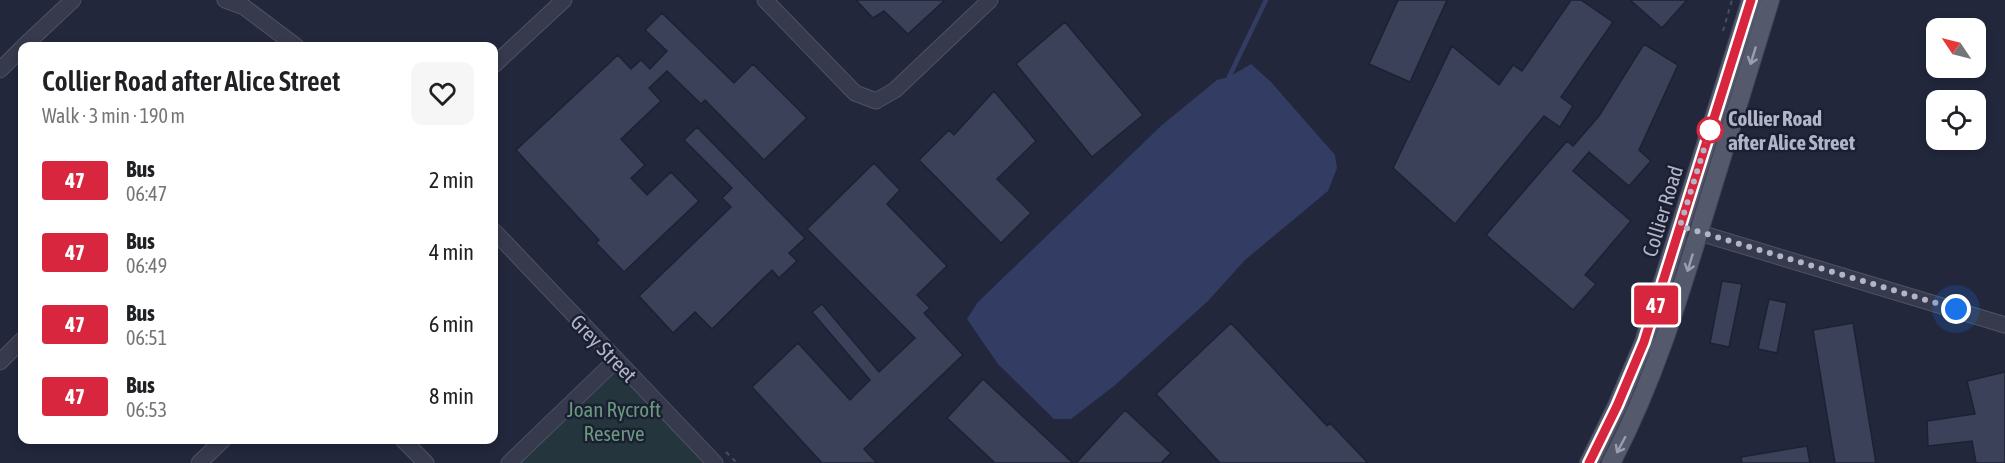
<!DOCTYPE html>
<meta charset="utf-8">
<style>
:root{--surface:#fff;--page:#f6f6f6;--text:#202124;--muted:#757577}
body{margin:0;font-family:"Asap Condensed",sans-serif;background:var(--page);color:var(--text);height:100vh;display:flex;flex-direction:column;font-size:22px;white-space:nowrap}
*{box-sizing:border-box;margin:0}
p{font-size:20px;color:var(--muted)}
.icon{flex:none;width:33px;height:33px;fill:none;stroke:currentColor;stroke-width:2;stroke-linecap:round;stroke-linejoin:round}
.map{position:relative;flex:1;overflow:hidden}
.panel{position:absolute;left:18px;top:42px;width:480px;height:402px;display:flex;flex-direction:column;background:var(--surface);border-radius:12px;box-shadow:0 3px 9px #0003}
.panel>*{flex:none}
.badge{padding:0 12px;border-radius:4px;font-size:21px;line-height:39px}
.needle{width:39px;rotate:305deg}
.buttons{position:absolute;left:1926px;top:18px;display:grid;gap:12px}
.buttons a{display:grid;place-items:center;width:60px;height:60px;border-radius:12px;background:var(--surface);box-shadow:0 3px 9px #0003;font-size:30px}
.you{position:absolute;width:30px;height:30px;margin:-15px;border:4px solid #fff;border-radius:50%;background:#1a73e8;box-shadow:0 0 0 9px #1a73e833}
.map>.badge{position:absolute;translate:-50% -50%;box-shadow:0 0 0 3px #fff}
.round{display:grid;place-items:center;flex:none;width:63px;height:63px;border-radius:12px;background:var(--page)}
.headline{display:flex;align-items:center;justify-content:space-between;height:102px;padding:0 24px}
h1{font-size:28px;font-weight:600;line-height:45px}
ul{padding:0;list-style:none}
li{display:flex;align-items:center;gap:18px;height:72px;padding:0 24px}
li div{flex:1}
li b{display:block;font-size:22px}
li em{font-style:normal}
li .badge{min-width:66px;font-weight:700;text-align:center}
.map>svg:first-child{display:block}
.green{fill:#24353d}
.water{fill:#333c62}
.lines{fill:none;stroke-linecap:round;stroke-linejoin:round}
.stream{stroke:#333c62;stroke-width:4.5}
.building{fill:#3c415a;stroke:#1d2133;stroke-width:1.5}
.minor-casing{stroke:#4e5264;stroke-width:17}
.major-casing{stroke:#3f4355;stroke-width:20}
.path{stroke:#42525a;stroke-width:2;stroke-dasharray:4.5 4.5;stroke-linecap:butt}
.minor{stroke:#363a4c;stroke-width:15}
.major{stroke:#54596c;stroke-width:18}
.oneway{stroke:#9a9eb1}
.line-casing{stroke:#fff;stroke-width:14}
.line{stroke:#d7263d;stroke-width:9}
.walk{stroke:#b1b5c8;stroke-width:6;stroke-dasharray:0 10.8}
.stop-dot{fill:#fff;stroke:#d7263d;stroke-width:3}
.labels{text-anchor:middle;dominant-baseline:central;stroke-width:5;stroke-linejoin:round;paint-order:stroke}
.stop-label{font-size:21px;font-weight:bold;fill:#b1b5c8;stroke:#1b1f31;text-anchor:start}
.street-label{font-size:21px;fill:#b1b5c8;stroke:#1b1f31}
.park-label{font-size:21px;fill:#689a7e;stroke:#1b1f31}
</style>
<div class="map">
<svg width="2005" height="463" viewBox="0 0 2005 463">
<rect width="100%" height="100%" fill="#22273c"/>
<path class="green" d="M615,361L715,463H509Z"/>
<path class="water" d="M1251,64L1271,82L1335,155L1337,168L1328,191L1245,260L1208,301L1114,386L1071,419H1054L998,364L967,319L978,302L1162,125L1217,80L1229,77Z"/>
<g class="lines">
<path class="stream" d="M1229,77L1266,0"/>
</g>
<path class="building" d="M856,0H945L908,34L884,11L873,18Z
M1398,0H1447L1410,82L1369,64Z
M1571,0H1581L1613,22L1561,97L1573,106L1560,127L1544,116L1455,224L1393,168L1452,46L1499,85L1513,65L1522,71Z
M1630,0H1687L1662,28Z
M662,13L734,83L753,64L807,118L764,160L705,100L701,104L667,71L649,88L661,101L621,139L645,165L631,178L647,195L671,172L699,201L624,272L596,243L599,240L516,150L618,55L631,69L641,60L650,69L667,51L645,30Z
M1065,22L1143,115L1092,157L1016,64Z
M1644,44L1678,65L1639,150L1651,161L1629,186L1589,152L1573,171L1631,221L1585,275L1596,284L1573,310L1486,235L1567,141L1573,146L1599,116Z
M994,91L1036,141L997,179L1031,213L1001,243L919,160L949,130L954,135Z
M697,127L805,238L789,253L797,261L779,278L772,270L712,329L695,312L673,333L639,296L731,207L722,198L732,188L684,140Z
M874,163L900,190L887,204L947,266L917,295L930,308L924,313L963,355L864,449L877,463H822L752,387L798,343L850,400L870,380L812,312L822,304L879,372L915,338L807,229Z
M1722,281L1742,284L1729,347L1710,343Z
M1769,299L1787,303L1777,353L1758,349Z
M1231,323L1327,426L1330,423L1368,463H1220L1156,394Z
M1853,323L1876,463H1835L1813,330Z
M2005,372V463H1976L1972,441L1928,446L1927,421L1975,414L1967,381Z
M983,379L1030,423L1073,463H995L947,418Z
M1125,410L1171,453L1161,463H1076Z
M1807,446L1810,463H1742L1741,457Z"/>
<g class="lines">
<defs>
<path id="minor" d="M225,0L244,7L296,46
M765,0L855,93L876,101L895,90L990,0
M24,46L73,0
M494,65L564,0
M0,70L22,48
M1680,227L2005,325
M494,231L715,463
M0,362L22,340
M403,440L426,463
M199,463L223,440
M509,463L615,361"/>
<path id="major" d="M1589,463L1617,406L1644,342L1751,0
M1611,463C1653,383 1678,301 1704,215C1726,143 1748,72 1770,0"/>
</defs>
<use href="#minor" class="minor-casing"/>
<use href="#major" class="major-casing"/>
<path class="path" d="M1723,31L1732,0
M726,452L737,463"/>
<use href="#minor" class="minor"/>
<use href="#major" class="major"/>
</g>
<defs><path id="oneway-shaft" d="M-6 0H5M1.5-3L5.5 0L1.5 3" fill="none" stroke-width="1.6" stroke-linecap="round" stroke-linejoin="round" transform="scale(1.5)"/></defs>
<g class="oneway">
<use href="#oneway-shaft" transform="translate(1753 56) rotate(107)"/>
<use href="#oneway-shaft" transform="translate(1690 263) rotate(107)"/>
<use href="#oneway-shaft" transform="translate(1621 445) rotate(118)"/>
</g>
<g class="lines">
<defs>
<path id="line" d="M1589,463L1617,406L1644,342L1751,0"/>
</defs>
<use href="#line" class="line-casing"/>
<use href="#line" class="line"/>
<path class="walk" d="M1710,130L1680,226L1956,309"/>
</g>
<circle class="stop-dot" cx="1710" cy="130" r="12"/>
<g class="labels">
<g class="stop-label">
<text x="1728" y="118">Collier Road<tspan x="1728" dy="24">after Alice Street</tspan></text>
</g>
<g class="street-label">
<text transform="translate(1662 211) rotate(-73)">Collier Road</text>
<text transform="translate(604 348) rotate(46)">Grey Street</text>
</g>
<g class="park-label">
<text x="614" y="409">Joan Rycroft<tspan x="614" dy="24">Reserve</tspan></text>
</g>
</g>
</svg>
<div class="buttons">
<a><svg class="needle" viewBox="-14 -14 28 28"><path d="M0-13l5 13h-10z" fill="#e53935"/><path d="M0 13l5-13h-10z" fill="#757577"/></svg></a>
<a><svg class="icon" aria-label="locate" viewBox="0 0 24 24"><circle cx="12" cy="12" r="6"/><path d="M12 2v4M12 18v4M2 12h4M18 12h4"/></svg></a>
</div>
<div class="you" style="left:1956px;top:309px"></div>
<b class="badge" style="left:1656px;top:305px;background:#d7263d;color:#fff">47</b>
<section class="panel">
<div class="headline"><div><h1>Collier Road after Alice Street</h1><p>Walk · 3 min · 190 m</p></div><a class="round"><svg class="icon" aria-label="heart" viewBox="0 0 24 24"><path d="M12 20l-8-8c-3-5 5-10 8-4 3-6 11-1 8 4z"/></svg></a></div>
<ul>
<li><span class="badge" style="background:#d7263d;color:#fff">47</span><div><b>Bus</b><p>06:47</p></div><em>2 min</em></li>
<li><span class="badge" style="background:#d7263d;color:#fff">47</span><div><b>Bus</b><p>06:49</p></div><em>4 min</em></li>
<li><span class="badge" style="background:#d7263d;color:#fff">47</span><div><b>Bus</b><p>06:51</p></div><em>6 min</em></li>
<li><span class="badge" style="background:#d7263d;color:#fff">47</span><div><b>Bus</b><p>06:53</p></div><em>8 min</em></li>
</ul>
</section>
</div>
